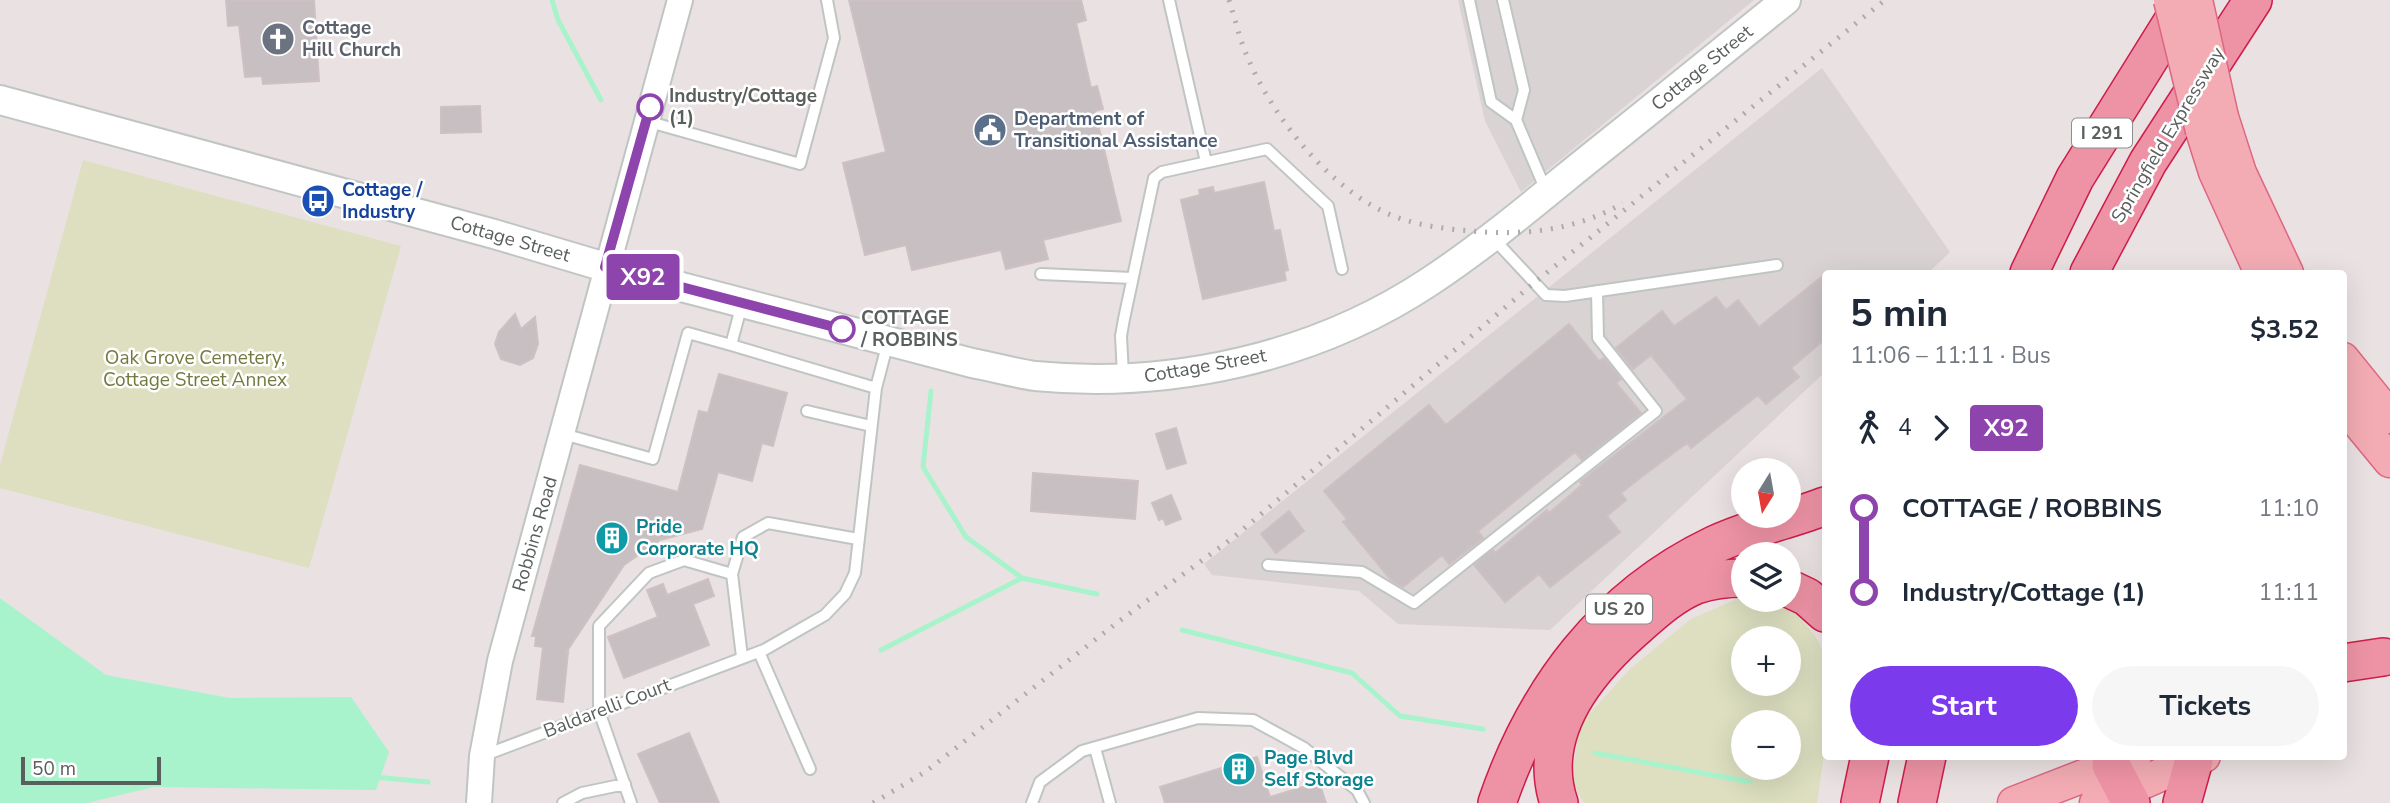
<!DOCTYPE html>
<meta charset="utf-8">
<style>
:root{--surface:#fff;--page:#f6f6f7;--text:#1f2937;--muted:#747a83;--accent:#7c3aed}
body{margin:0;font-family:"Nunito Sans",sans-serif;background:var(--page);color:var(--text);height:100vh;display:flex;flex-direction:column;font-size:26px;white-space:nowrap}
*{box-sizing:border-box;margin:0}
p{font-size:23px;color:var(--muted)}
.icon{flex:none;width:38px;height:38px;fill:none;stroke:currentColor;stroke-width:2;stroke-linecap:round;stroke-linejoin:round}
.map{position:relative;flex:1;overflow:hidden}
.details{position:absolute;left:1822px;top:270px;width:525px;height:490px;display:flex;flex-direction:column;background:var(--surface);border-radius:7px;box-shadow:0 7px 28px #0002}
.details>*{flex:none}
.badge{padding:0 14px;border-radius:5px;font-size:24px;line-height:46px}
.needle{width:46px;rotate:191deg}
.tools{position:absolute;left:1731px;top:458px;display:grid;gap:14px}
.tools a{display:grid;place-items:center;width:70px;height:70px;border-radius:50%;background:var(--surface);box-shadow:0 7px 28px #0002;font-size:35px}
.scale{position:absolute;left:21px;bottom:18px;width:140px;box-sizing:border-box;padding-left:7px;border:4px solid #595f5d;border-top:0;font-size:19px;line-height:24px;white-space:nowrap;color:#595f5d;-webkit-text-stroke:5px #fff;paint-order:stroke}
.map>.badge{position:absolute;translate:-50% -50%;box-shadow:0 0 0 4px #fff}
.legs{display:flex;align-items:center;gap:10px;height:77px;padding:0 28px;font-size:23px}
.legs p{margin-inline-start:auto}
.overview{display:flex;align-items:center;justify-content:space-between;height:119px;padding:0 28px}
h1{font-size:38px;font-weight:700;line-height:52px}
.primary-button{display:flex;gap:14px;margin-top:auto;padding:14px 28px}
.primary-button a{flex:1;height:80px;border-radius:42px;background:var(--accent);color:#fff;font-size:28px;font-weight:700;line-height:80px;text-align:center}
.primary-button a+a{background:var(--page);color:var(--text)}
ul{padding:0 28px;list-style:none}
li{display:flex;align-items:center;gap:24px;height:84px;font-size:26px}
li i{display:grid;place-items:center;width:10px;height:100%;margin:0 9px;background:currentColor}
li i::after{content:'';width:18px;height:18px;margin:-9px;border:5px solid;border-radius:50%;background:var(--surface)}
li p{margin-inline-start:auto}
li:first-child i{background:linear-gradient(#0000 50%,currentColor 0)}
li:last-child i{background:linear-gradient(currentColor 50%,#0000 0)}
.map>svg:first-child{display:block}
.industrial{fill:#d9d3d3}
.green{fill:#dddfc0;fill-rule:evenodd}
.water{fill:#a8f3cc}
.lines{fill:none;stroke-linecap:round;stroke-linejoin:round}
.stream{stroke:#a8f3cc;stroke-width:5}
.building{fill:#c7bfc1;stroke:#cec0c3;stroke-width:2}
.service-casing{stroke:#bfc5c3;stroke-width:14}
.tertiary-casing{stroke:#bfc5c3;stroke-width:28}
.secondary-casing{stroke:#c0c6c4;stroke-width:32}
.primary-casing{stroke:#de6681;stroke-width:35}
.motorway-casing{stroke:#ce1d4b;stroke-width:40}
.service{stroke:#fff;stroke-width:10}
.tertiary{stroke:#fff;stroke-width:24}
.secondary{stroke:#fff;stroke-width:28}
.primary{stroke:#f3acb4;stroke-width:32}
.motorway{stroke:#ee93a6;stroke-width:37}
.rail{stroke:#abacac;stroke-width:5;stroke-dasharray:2 9;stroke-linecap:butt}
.primary-bridge-casing{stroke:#de6681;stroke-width:35;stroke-linecap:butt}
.primary-bridge{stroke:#f3acb4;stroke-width:32}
.line-1-casing{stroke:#fff;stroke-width:16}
.line-1{stroke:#8e44ad;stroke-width:10}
.stop-1-dot{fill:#fff;stroke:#8e44ad;stroke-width:3.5}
.labels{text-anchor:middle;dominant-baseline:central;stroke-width:5;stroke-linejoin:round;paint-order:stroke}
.shield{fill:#fff;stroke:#8b8f8e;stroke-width:2}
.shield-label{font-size:18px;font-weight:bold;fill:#595f5d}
.worship-label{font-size:19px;font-weight:bold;fill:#5b616d;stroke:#fff;text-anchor:start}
.street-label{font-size:19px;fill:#595f5d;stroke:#fff}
.stop-label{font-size:19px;font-weight:bold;fill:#595f5d;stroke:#fff;text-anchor:start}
.service-label{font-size:19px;font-weight:bold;fill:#4e5e75;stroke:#fff;text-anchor:start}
.transit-label{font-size:19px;font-weight:bold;fill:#164399;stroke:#fff;text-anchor:start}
.park-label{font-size:19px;fill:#747a3e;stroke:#fff}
.culture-label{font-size:19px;font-weight:bold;fill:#0d838f;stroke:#fff;text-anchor:start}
</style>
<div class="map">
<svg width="2390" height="803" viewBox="0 0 2390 803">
<rect width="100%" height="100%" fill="#eae1e2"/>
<path class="industrial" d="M1458,0H1754L1521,192L1485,121Z
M1822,68L1950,252L1928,273H1825V372L1550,630L1398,624L1359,591L1212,575L1204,564Z"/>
<path class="green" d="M83,160L401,246L309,568L0,488V465Z
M1737,599L1788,604C1798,617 1815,632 1821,647C1835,685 1823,763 1817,803H1584L1571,782L1580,724L1630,669L1691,619ZM1743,639H1788V684H1743ZM1743,723H1788V768H1743Z"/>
<path class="water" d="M0,598L106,675L230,698L351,697L389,752L376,790L154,787L87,803H0Z"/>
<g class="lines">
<path class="stream" d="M552,0L558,20L601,100
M931,391L923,467L966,537L1022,578L1097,594
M1182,630L1352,673L1400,716L1483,729
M881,650L1022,578
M1595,753L1750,782
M374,777L428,782"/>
</g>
<path class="building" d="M226,0H314L319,81L263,84L262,76L245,77L239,25L228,26Z
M849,0H1081L1086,20L1076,23L1091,88L1097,86L1103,109L1095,111L1121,221L1043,240L1048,259L1006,269L1001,250L912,270L906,245L865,255L843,163L886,152Z
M480,106L481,132L441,133V107Z
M1264,182L1274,231L1280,230L1288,270L1284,271L1286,280L1203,299L1181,200L1200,195L1199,190L1213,187L1214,193Z
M1825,274V339L1791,368L1799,377L1766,404L1758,395L1691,448L1687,443L1644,475L1621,493L1626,500L1607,516L1620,532L1550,587L1539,574L1505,602L1474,565L1493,550L1495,553L1547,510L1549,513L1582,485L1580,482L1590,474L1687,399L1651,355L1633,369L1616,348L1662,311L1674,326L1716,297L1726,310L1738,300L1759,327Z
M515,314L521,329L535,317L538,344L533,358L520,365L501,359L495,344L499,332Z
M1569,324L1599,361L1604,358L1621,379L1616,383L1641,413L1582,460L1575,452L1478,531L1483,538L1449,564L1442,555L1403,587L1391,580L1343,522L1347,519L1324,491L1429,405L1446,425Z
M719,374L787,393L773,446L762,443L752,481L718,472L702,529L660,540L624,565L565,654L568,652L563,702L537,699L543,647L535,646L536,636H532L580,465L678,492L699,411L708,413Z
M1176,428L1186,463L1167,469L1156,434Z
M1033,473L1138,481L1135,519L1031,511Z
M1171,495L1181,519L1166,525L1163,518L1159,520L1152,503Z
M1289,511L1304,531L1276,553L1261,534Z
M708,579L714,596L693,604L709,645L624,678L608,637L658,617L647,590L663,584L667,595Z
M689,733L719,803H660L638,754Z
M1257,757L1270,797L1319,782L1326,803H1165L1160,787Z"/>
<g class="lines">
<defs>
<path id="service" d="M1169,0L1206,162
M1469,0L1491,102L1516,120L1547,193
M1503,0L1524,90L1516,120
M646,121L800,164L834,38L827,0
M1492,237L1546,295L1565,296L1777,265
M1041,274L1132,278
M742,304L731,345L876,388
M1123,375L1121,336L1124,319L1154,178L1162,172L1267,149L1328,206L1342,269
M807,411L871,426
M563,434L653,459L688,333L731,345
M1268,565L1362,572L1414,603L1656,411L1598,338L1597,291
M759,652L810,769
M742,657L732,574L743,537L768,523L858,539
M1095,748L1110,803
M485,755L764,650L825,615L845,594L855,573L876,388L888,342
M563,803L582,793L625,784
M631,803L599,711V626L649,573L684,560L732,574
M1032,803L1040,782L1082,751L1198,718L1253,720L1304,748L1357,790L1364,803"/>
<path id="tertiary" d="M479,803L482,756L500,661L680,0"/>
<path id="secondary" d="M0,100L494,234L605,267L972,363C993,367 1014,373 1035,376C1171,389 1314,358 1429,282C1482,247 1531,206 1580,166C1649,111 1718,55 1786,0"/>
<path id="primary" d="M2222,117L2240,173L2287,273
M2202,131L2215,172L2261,273
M2343,359L2390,417
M2343,404L2390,461
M2014,803L2135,756
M2096,803L2204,756"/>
<path id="motorway" d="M2029,273L2075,178L2186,0
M2089,273L2148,162L2253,0
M1788,588L1807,597L1825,613
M2343,663L2383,657
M2111,765L2131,803
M1497,803C1535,691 1605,597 1714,545C1750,528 1789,520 1825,506
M1559,803C1535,732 1589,668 1639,625C1656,610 1674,594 1696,585C1711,580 1727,578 1743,578
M1860,803L1870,756
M1917,803L1927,756
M2182,803L2194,760"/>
</defs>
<use href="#service" class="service-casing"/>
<use href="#tertiary" class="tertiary-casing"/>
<use href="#secondary" class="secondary-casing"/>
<use href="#primary" class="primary-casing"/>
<use href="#motorway" class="motorway-casing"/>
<use href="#service" class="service"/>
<use href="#tertiary" class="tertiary"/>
<use href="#secondary" class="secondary"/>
<use href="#primary" class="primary"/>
<use href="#motorway" class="motorway"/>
<path class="rail" d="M1229,0C1235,18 1239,38 1247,56C1273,119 1337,200 1405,220C1431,228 1458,230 1484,232C1532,235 1581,228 1623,203
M873,803L925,772L1118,622L1234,537L1534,283L1885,0"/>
<defs>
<path id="primary-bridge" d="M2170,0L2202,131
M2196,0L2222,117"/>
</defs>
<use href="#primary-bridge" class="primary-bridge-casing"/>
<use href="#primary-bridge" class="primary-bridge"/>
</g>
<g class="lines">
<defs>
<path id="line-1" d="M650,107L605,267L842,329"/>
</defs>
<use href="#line-1" class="line-1-casing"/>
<use href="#line-1" class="line-1"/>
</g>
<defs>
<symbol id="church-disc" viewBox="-11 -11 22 22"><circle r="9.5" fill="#6b7280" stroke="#fff"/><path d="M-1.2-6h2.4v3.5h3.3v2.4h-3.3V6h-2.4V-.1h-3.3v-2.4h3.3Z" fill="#fff"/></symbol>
<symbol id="civic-disc" viewBox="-11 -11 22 22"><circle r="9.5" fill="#5c6f8a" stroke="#fff"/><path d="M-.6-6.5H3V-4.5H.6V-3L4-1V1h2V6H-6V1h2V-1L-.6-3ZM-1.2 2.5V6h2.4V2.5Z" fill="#fff"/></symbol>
<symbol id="bus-disc" viewBox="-11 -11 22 22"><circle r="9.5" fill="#1a4fb4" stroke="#fff"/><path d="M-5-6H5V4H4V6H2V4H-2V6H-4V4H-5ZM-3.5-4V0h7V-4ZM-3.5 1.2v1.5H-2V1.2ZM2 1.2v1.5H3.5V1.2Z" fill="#fff"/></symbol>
<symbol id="building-disc" viewBox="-11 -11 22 22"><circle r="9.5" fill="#0f9aa8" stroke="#fff"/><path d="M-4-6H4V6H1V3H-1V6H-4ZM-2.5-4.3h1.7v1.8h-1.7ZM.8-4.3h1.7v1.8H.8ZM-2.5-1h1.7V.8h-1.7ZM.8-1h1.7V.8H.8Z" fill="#fff"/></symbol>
</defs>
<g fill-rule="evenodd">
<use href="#church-disc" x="259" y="20" width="38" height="38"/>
<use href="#civic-disc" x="971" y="111" width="38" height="38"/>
<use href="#bus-disc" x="299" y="182" width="38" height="38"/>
<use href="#building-disc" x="593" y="519" width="38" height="38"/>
<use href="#building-disc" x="1220" y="750" width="38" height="38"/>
</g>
<g class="stop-1-dot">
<circle cx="650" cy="107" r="12"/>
<circle cx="842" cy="329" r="12"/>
</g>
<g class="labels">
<g class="shield">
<rect x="2072" y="118.5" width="60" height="29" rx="5"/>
<rect x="1586" y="594.5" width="66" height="29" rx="5"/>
</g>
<g class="shield-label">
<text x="2102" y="133">I 291</text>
<text x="1619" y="609">US 20</text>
</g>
<g class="worship-label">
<text x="302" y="28">Cottage<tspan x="302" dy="22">Hill Church</tspan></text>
</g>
<g class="street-label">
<text transform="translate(1702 68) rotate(-39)">Cottage Street</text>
<text transform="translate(2168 135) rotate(-59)">Springfield Expressway</text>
<text transform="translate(510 239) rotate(16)">Cottage Street</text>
<text transform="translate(1205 366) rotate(-10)">Cottage Street</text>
<text transform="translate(535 534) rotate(-74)">Robbins Road</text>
<text transform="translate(607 708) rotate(-21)">Baldarelli Court</text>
</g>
<g class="stop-label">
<text x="669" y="96">Industry/Cottage<tspan x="669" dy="22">(1)</tspan></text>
<text x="861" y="318">COTTAGE<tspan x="861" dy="22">/ ROBBINS</tspan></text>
</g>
<g class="service-label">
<text x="1014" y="119">Department of<tspan x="1014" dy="22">Transitional Assistance</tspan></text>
</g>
<g class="transit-label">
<text x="342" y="190">Cottage /<tspan x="342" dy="22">Industry</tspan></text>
</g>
<g class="park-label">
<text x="195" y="358">Oak Grove Cemetery,<tspan x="195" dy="22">Cottage Street Annex</tspan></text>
</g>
<g class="culture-label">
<text x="636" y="527">Pride<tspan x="636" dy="22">Corporate HQ</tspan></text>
<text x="1264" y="758">Page Blvd<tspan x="1264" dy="22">Self Storage</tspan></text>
</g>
</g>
</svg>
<div class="tools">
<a><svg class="needle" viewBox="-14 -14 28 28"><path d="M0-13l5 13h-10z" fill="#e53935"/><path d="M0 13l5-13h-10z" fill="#747a83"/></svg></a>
<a><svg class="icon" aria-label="layers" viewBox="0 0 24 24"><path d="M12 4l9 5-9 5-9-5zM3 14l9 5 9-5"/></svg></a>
<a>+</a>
<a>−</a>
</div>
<div class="scale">50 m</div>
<b class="badge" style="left:643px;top:277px;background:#8e44ad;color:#fff">X92</b>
<section class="details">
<div class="overview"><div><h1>5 min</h1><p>11:06 – 11:11 · Bus</p></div><b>$3.52</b></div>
<div class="legs"><svg class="icon" aria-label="walk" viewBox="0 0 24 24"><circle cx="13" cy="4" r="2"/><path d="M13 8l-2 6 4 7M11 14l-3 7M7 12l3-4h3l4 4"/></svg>4<svg class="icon" aria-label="forward" viewBox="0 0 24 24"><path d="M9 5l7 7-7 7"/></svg><b class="badge" style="background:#8e44ad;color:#fff">X92</b></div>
<ul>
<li><i style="color:#8e44ad"></i><b>COTTAGE / ROBBINS</b><p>11:10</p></li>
<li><i style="color:#8e44ad"></i><b>Industry/Cottage (1)</b><p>11:11</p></li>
</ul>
<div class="primary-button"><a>Start</a><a>Tickets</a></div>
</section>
</div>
